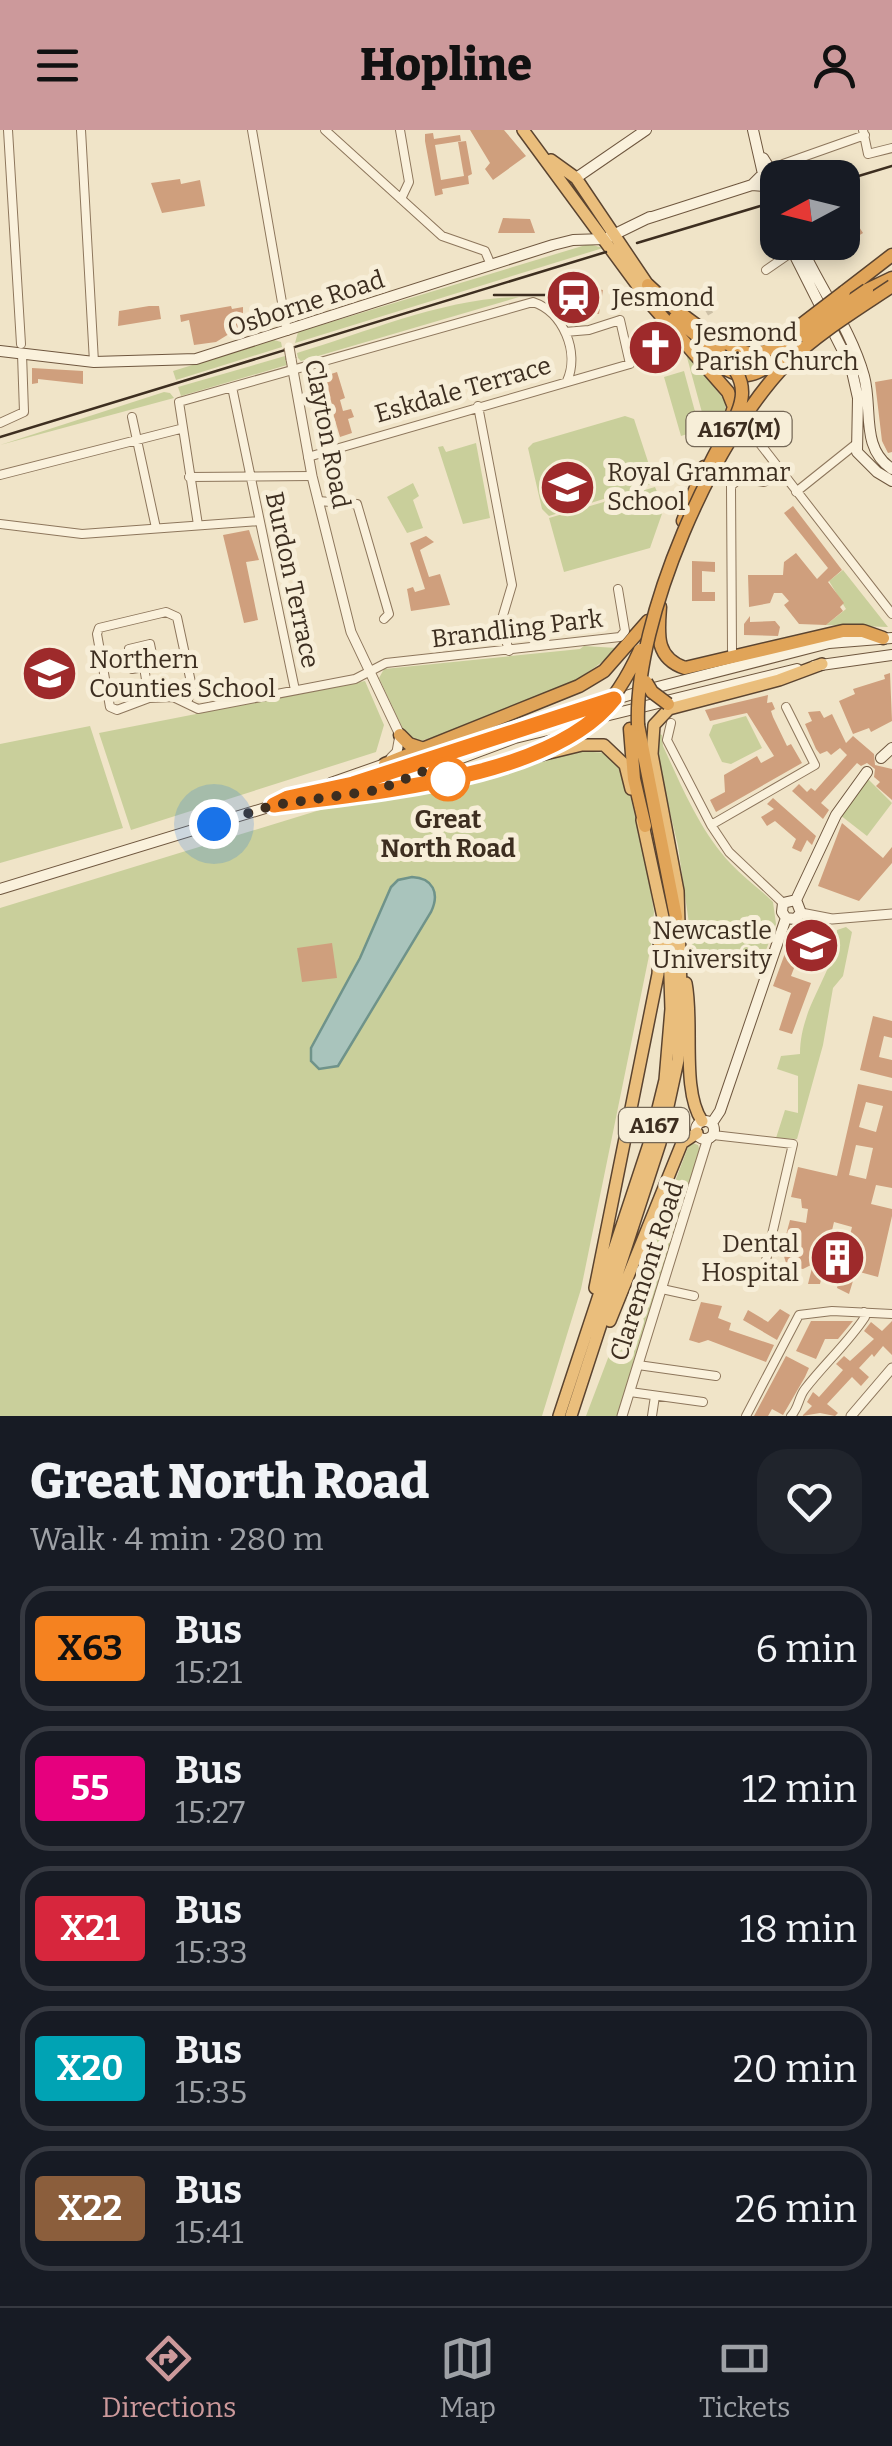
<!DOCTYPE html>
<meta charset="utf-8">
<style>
:root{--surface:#171b24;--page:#20242c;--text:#f1f3f6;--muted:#9ea1a6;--line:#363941;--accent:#cc999b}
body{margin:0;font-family:Bitter,serif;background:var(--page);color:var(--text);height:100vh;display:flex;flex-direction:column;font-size:38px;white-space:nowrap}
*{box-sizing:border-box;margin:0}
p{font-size:32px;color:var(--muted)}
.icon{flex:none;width:55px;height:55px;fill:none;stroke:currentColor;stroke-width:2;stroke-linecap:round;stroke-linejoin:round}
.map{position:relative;height:1286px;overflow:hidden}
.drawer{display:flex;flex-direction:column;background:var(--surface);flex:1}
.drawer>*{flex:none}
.badge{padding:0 20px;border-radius:8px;font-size:35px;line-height:65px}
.needle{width:65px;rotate:263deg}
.fabs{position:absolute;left:760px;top:30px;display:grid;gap:20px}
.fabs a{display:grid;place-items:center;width:100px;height:100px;border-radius:20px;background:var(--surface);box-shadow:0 5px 15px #0003;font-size:50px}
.you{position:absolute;width:50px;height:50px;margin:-25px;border:8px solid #fff;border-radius:50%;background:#1a73e8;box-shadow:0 0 0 15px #1a73e833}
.map>.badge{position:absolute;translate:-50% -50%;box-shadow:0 0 0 5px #fff}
.round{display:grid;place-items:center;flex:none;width:105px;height:105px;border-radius:30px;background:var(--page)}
.summary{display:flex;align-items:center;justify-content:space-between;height:170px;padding:0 30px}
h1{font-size:48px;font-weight:800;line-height:75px}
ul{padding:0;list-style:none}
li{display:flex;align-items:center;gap:30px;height:125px;margin:0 20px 15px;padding:0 10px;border:5px solid var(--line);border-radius:30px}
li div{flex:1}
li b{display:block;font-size:38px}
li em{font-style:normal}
li .badge{min-width:110px;font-weight:700;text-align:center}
header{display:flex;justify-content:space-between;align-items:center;height:130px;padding:0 30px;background:var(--accent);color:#111;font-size:45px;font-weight:800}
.menu{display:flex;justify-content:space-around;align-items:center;height:140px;border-top:2px solid var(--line);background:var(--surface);font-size:28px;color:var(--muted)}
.menu a{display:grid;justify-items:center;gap:5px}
.menu .on{color:var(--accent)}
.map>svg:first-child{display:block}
.green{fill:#c9cf9b}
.water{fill:#a9c4bc;stroke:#6f938a;stroke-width:2.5}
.building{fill:#cf9f7d;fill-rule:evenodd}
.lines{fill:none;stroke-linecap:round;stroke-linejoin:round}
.minor-tunnel{stroke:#ccc0a6;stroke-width:8;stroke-dasharray:8 4;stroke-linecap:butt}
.minor-casing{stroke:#8d765c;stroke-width:10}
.tertiary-casing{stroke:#8d765c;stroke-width:11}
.secondary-casing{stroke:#6f573f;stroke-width:12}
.trunk-casing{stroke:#5b4430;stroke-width:14}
.motorway-casing{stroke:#5b4430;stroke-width:15}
.minor{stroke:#faf1dc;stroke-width:8}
.tertiary{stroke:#faf1dc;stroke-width:9}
.secondary{stroke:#faf1dc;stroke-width:10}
.trunk{stroke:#eabe7c;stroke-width:11}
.motorway{stroke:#e0a458;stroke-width:12}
.tram{stroke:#3d2e20;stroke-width:2.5}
.tertiary-bridge-casing{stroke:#8d765c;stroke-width:11;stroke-linecap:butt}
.secondary-bridge-casing{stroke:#6f573f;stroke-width:12;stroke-linecap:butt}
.motorway-bridge-casing{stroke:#5b4430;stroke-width:15;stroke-linecap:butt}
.tertiary-bridge{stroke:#faf1dc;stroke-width:9}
.secondary-bridge{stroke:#faf1dc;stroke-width:10}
.motorway-bridge{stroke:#e0a458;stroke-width:12}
.line-casing{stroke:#fff;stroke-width:22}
.line{stroke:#f58220;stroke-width:15}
.walk{stroke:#3d2e20;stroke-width:10;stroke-dasharray:0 18}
.stop-dot{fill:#fff;stroke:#f58220;stroke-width:5}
.labels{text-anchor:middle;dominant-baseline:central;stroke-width:10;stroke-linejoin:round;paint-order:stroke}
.shield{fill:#f7eed8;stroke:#756857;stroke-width:2.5}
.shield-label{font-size:22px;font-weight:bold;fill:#3d2e20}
.poi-label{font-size:25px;fill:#3d2e20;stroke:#f7eed8;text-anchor:start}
.street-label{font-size:25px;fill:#3d2e20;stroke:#f7eed8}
.stop-label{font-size:25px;font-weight:bold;fill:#3d2e20;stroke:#f7eed8}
</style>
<header><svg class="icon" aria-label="menu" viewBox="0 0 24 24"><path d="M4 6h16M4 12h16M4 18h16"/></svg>Hopline<svg class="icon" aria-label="person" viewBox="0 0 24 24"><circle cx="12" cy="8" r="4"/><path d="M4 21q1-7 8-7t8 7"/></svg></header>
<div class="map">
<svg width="892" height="1286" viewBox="0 0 892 1286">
<rect width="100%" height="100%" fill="#f0e4c8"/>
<path class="green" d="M589,114L603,118L295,213L298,202Z
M519,167L301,231L298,228L297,223C367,202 445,168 519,167Z
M274,210L281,212L282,217L176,250L173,241Z
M685,220L725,271L726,280L714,305L707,301Z
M285,226L287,235L181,266L178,257Z
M684,241L700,300L681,306L664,247Z
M164,262L170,263L174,268L0,315Z
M625,286L634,289L655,353L549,386L542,379L528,318L533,313Z
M476,313L490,388L463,394L438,317L443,316L446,322Z
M413,353L419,366L413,370L423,398L407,403L387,367Z
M655,357L664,378L650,418L564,442L549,388Z
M843,440L888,497L826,495L846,479L829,451Z
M584,516L617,518C575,563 476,596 416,612L407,608L379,548L384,539L580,519Z
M365,551L384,595L376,622L131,700L99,603Z
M746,586L762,618L731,634L722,632L709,605L713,595Z
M90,596L123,698L0,733V614Z
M657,603L662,605L663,616C682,657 700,701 731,734C744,748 760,759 773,772L776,794L763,828L695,836L678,716L656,623Z
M579,621L607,623L624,640L647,737L654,782L651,816L581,1159L542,1286H0V778L346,672L420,663Z
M867,648L892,673L867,706L840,685Z
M846,797L852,802L843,846L833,858L823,915L797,1009L776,1008L785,980L798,983V946L777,939L781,926L800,924C800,874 837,841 837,800Z
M690,1012L698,1015L700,1021L617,1286H586Z"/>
<path class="water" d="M412,747C433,748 440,763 431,782L338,936L319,939L311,931V918L360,828L391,757L398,750Z"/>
<path class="building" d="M470,0H504L526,26L493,50L485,39L490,33Z
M433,3L434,9L460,5L461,11L435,15L441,50L464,46L458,12L466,11L472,44L468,46L469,54L442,59L443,64L435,66L425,11V4Z
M180,49L181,54L200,50L205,76L162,83L151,53Z
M842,71L863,103L842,116Z
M503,88L530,89L535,103H498Z
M579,156L603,160L599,184L574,180L575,173L585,175L586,164L578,163Z
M149,176H159L161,189L118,196L119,181Z
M231,176L232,179L243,177V198L229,200V204L216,212L194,215L189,190L181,192L180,185Z
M653,199L672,226L658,236L639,208Z
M32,238L83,241V254L38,249V253L32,254Z
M327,242L328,245L337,242L345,268L340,270L343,281L351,279L354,287L348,289L352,303L340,307L330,273L314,278L305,250Z
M892,249V322L888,323L882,311L875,252Z
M793,376L842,440L828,452L844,473L840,477L843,481L826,495L799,494L784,475L789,471L782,463H774L770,473L749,477L748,445H783L784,432L796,423L817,449L828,438L784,383Z
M249,400L259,430L246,432L258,490L244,493L223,405Z
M426,406L434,412L420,420L429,447L440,444L450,475L411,481L407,459L413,457L415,462L425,459L410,413Z
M692,431L715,432V442L702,441V462H715V471H692Z
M750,486V492L775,491L780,497L778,506L744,505V494Z
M890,543L892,591L871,602L869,598L853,604L839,571L855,564L853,559L885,549L884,545Z
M768,565L767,573L772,572L775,579L771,581L773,587L787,616L791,614L802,633L716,682L710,670L725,662L724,645L757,626L761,633L774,626L747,583L710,591L705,580Z
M820,581L824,588L832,584L846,613L853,606L874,624L875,635L892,639V670L876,656L880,652L874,647L875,639L867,633L861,636L857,633L821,673L829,680L823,689L792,661L799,654L807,662L811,658L815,661L847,625L840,618L831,625L827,621L820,624L816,619L805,594L812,591L808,582Z
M773,668L816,706L812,715L807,710L801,722L792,718L796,709L775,691L767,696L761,687L774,679L767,674Z
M842,693L883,728L892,717V733L859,771L818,756Z
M791,807L825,820L820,833L799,825L791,846L811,853L792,904L779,900L791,863L773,856Z
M332,813L337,848L302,852L297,818Z
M873,886L892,891V908L884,906L879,927L892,930V948L860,940Z
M858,954L892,961V1058L876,1055L871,1074L892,1079V1086L878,1147L856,1141L849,1164L837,1158L841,1138L825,1133L820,1154H808L813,1134L803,1139L787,1136L782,1120L790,1090L806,1093L808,1079L802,1078L801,1069L791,1067L798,1037L837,1046ZM866,972L883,976L876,1002L859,997ZM856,1015L873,1018L866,1049L849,1045ZM834,1092L852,1097L845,1125L827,1121Z
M701,1172L722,1176L718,1188L731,1193L729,1200L774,1215L766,1232L708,1210L699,1213L689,1210Z
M780,1179L790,1185L777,1210L743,1190L748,1180L768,1192Z
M811,1191H853L838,1209H825L816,1229L796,1221Z
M892,1191V1225L883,1216L874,1227L872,1224L859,1238L869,1247L861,1256L852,1247L827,1274L838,1283L835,1286L820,1283L802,1286L812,1276L807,1272L813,1262L819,1267L843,1240L836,1234L844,1226L850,1231L874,1209L864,1201L871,1192L882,1201Z
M786,1226L809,1238L805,1247L783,1285L772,1279L768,1286H754Z"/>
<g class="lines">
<path class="minor-tunnel" d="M706,182L711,179"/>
<defs>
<path id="minor" d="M8,0L21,214
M81,0L94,232
M252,0L287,201
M325,0L442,106L485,121L491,135
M400,0L409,52L401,69
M863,0L868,24L892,18
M783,34L865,5
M766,140L795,120
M232,257L295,560
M478,276L512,455L501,492L509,521
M132,287L156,398
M0,293L24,282L22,224
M754,306L892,484
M308,327L630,234L620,190L589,200L565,202
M0,345L180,299
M189,347L312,346
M796,362L856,314
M318,371L357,374L389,484L384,489
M0,394L82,404L259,391
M198,395L179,272L533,172C563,182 580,222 567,251
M732,520L731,356L740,348L764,352L782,344
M144,537L154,534L150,514L129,519L132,539L144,537L149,568
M187,573L192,557L177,487L166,482L99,498L97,504L110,577L117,580L149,568L173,567L198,579L355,549L386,533L620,507L625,501L618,459
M671,593L667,610L711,695L729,722L783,773
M711,695L815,635L786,577
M713,1005L793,1014L764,1139
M662,1159L694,1166
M638,1235L716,1246
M630,1262L703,1272
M652,1286L655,1266
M746,1286L799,1185L832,1181L892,1184
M791,1286C799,1278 798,1268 805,1259C825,1233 848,1213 865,1187L864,1182"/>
<path id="tertiary" d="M291,229L312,346L351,502L400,605L397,622L391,628
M801,783L832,789L892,784
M622,1286L708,1008
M851,1286L892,1238"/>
<path id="secondary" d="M763,28L778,52
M576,48L646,0
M752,55L763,44L753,0
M767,57L778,85
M646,89L752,55L765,56
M788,112L851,237L858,268L857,322L877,342L892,351
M799,112C819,157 851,199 864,246C873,279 860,318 892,339
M0,221L94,232L196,229L553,115L573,110L605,109L650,87
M814,536L892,525
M881,628L892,618
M331,653L385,634
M304,665L353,654L499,604L646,560L829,513L892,508
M0,759L275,675L378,659L515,608L797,539
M796,770L836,685L867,642
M786,788L795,789L801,783L796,770
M786,788L782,782L783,773L796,770
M696 1000a9 9 0 1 1 18 0a9 9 0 1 1-18 0Z
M712,993L720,981L786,788"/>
<path id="trunk" d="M523,0L651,174
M551,30L576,48L648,155
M524,629L582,615H604L625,635L631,659
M378,659L421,655L501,635
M686,853C694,893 681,960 702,991
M595,1158L658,844L660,798
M610,1191L682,1013L697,1003
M559,1286L650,1011L665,950L671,879L669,815L642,690
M571,1286L660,1013L678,930L681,858L678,761L652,624L654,595L669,579L779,550L822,534"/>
<path id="motorway" d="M648,155C668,174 732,229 760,223C772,220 783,209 793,201
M867,160L892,148
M844,162L892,125
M651,174L728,262L734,277L730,289
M675,188L721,225
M696,217C750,263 755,248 802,205
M683,391L704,337
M660,477C658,504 655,528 685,538L843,501H863L883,508
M638,595L676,787
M630,599L634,649L645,696
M400,605L409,614L424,619
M385,634L579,556L604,541L648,491
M494,636L528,623"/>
</defs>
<use href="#minor" class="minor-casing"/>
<use href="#tertiary" class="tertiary-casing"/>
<use href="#secondary" class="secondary-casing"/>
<use href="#trunk" class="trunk-casing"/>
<use href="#motorway" class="motorway-casing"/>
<use href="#minor" class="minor"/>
<use href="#tertiary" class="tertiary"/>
<use href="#secondary" class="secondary"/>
<use href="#trunk" class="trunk"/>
<use href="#motorway" class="motorway"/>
<path class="tram" d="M842,51L892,36
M637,113L767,74
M494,165H546
M0,307L606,122"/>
<defs>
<path id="tertiary-bridge" d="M289,217L291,229"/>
<path id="secondary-bridge" d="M638,985L680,995"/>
<path id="motorway-bridge" d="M793,201L844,162
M802,205L867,160
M704,349C718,302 771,266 721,225
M646,552L652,562L668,574
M638,595C634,489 713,309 787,233C818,203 856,180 892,156
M528,623C588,601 613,579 640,520"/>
</defs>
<use href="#tertiary-bridge" class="tertiary-bridge-casing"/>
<use href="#secondary-bridge" class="secondary-bridge-casing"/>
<use href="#motorway-bridge" class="motorway-bridge-casing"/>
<use href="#tertiary-bridge" class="tertiary-bridge"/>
<use href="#secondary-bridge" class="secondary-bridge"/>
<use href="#motorway-bridge" class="motorway-bridge"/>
</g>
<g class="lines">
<defs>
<path id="line" d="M614,569C552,649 369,662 274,675L288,668L353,654Z"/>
</defs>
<use href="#line" class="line-casing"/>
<use href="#line" class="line"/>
<path class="walk" d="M214,694L274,675L378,660L439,635L448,649"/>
</g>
<defs>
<symbol id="station-disc" viewBox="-11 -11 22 22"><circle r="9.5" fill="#9e2a2b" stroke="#f7eed8"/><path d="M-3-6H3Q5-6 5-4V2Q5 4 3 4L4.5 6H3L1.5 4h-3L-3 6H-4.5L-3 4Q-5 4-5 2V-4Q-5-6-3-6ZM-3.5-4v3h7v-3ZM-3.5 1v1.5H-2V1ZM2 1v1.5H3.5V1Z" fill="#fff"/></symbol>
<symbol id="church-disc" viewBox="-11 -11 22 22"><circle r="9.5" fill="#9e2a2b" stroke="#f7eed8"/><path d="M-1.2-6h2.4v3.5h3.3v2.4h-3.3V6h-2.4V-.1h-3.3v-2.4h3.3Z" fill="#fff"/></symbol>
<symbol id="school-disc" viewBox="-11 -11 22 22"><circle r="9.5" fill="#9e2a2b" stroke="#f7eed8"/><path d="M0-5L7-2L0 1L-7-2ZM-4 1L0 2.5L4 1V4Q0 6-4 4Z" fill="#fff"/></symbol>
<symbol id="university-disc" viewBox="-11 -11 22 22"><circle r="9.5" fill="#9e2a2b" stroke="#f7eed8"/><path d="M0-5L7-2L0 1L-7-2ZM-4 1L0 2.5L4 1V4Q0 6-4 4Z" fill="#fff"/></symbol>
<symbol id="building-disc" viewBox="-11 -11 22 22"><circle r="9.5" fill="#9e2a2b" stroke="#f7eed8"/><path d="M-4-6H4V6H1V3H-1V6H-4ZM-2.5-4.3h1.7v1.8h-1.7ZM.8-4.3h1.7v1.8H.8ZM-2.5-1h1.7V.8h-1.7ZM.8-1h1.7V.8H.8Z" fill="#fff"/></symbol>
</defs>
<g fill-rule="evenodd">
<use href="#station-disc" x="542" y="136" width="63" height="63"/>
<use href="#church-disc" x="624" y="186" width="63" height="63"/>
<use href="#school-disc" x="536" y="326" width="63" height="63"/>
<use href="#school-disc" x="18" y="512" width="63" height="63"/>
<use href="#university-disc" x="780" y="784" width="63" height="63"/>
<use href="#building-disc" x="806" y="1096" width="63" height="63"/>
</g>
<circle class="stop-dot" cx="448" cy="649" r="20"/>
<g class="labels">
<g class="shield">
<rect x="686.5" y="282" width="105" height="34" rx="8"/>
<rect x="619" y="978" width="70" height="34" rx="8"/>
</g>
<g class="shield-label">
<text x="739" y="299">A167(M)</text>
<text x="654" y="995">A167</text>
</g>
<g class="poi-label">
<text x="612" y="168">Jesmond</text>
<text x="695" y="203">Jesmond<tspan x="695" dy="29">Parish Church</tspan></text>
<text x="607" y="343">Royal Grammar<tspan x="607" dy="29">School</tspan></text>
<text x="89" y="530">Northern<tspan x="89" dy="29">Counties School</tspan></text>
<text x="772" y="801" text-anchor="end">Newcastle<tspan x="772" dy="29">University</tspan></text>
<text x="799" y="1114" text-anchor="end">Dental<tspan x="799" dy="29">Hospital</tspan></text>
</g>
<g class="street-label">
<text transform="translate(306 174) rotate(-18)">Osborne Road</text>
<text transform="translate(463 260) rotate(-16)">Eskdale Terrace</text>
<text transform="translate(327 304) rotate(79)">Clayton Road</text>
<text transform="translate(292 450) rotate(78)">Burdon Terrace</text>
<text transform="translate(517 499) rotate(-7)">Brandling Park</text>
<text transform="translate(647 1141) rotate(-72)">Claremont Road</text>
</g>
<g class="stop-label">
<text x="448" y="690">Great<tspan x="448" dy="29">North Road</tspan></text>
</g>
</g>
</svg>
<div class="fabs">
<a><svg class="needle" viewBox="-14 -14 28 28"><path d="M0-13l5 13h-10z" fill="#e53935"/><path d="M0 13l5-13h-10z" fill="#9ea1a6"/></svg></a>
</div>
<div class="you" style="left:214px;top:694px"></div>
</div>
<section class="drawer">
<div class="summary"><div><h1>Great North Road</h1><p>Walk · 4 min · 280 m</p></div><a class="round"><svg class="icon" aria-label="heart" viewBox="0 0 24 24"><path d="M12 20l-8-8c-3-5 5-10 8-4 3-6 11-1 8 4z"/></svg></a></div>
<ul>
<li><span class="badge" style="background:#f58220;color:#111">X63</span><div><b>Bus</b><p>15:21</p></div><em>6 min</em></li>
<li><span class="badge" style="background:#e6007e;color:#fff">55</span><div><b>Bus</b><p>15:27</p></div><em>12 min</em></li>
<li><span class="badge" style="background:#d7263d;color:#fff">X21</span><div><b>Bus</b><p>15:33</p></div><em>18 min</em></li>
<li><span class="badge" style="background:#00a3b4;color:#fff">X20</span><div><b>Bus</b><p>15:35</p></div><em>20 min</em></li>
<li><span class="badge" style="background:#8b5e3c;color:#fff">X22</span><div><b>Bus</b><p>15:41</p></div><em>26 min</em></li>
</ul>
</section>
<nav class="menu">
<a class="on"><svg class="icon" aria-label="directions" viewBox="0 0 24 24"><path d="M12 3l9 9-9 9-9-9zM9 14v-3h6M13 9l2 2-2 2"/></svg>Directions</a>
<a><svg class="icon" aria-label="map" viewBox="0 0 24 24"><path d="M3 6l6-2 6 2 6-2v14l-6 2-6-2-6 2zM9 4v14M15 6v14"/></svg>Map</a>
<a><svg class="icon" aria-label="tickets" viewBox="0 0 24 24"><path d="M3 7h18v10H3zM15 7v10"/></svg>Tickets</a>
</nav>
